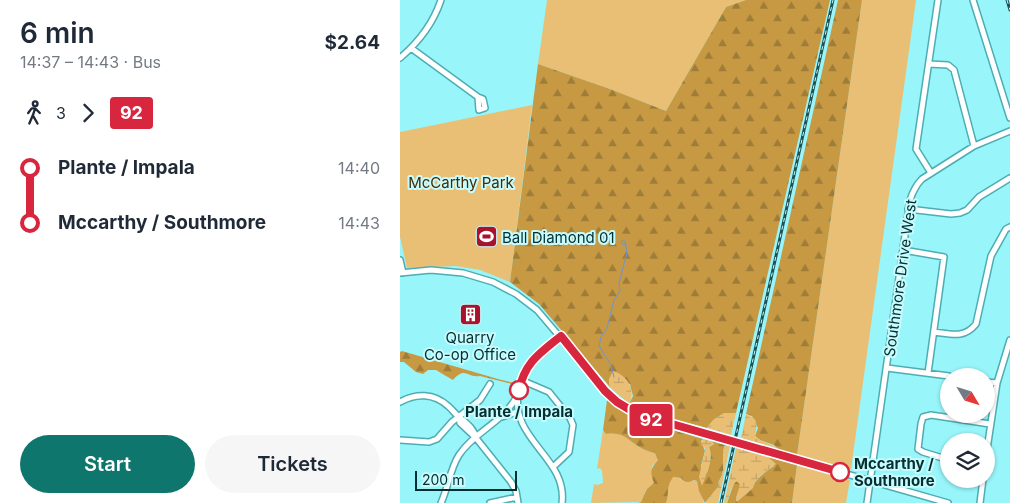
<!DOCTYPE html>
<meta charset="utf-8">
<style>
:root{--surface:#fff;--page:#f6f6f7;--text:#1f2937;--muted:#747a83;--accent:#0f766e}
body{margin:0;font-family:Inter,sans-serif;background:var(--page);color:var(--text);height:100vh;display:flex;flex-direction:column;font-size:19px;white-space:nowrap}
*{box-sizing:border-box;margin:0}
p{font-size:16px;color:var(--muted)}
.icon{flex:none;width:28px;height:28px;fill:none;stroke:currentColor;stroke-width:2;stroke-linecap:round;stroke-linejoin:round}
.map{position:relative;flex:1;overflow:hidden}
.details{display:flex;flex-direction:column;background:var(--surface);width:400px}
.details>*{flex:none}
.badge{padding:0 10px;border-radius:4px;font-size:18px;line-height:32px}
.needle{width:32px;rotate:128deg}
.fabs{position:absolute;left:540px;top:368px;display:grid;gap:10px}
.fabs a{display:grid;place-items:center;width:55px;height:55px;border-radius:50%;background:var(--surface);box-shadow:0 1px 4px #0004;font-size:25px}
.scale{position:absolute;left:15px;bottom:12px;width:102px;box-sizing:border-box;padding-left:5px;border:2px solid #042f31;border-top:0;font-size:14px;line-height:18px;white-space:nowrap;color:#042f31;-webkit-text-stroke:4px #c7fbfe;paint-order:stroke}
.map>.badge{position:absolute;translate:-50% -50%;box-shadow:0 0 0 2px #fff}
.legs{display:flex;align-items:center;gap:8px;height:55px;padding:0 20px;font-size:16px}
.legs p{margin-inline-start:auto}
.overview{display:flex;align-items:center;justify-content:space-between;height:85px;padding:0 20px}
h1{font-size:28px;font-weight:600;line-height:38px}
.primary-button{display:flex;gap:10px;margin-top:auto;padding:10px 20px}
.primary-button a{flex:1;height:58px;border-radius:30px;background:var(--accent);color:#fff;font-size:20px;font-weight:600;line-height:58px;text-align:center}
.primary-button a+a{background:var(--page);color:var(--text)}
ul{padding:0 20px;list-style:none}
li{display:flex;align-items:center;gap:18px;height:55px;font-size:19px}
li i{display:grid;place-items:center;width:8px;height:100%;margin:0 6px;background:currentColor}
li i::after{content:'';width:12px;height:12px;margin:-6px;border:4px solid;border-radius:50%;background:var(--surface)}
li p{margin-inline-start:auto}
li:first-child i{background:linear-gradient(#0000 50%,currentColor 0)}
li:last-child i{background:linear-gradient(currentColor 50%,#0000 0)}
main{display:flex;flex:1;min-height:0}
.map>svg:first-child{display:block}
.green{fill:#e9bf76}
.forest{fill:url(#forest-firs)}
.wetland{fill:url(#wetland-marsh)}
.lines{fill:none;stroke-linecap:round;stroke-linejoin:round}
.stream{stroke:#6a95dc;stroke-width:1}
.minor-casing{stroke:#4eadb3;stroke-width:8}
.minor{stroke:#fff;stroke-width:5}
.rail-casing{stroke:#1e5255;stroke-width:3}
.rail{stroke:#c7fbfe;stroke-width:1;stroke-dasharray:4;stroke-linecap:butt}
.line-1-casing{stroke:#fff;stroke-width:11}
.line-1{stroke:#d7263d;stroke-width:8}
.stop-1-dot{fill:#fff;stroke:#d7263d;stroke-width:2.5}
.labels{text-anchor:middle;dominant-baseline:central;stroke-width:4;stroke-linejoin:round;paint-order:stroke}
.park-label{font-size:15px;fill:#402d06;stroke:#c7fbfe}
.poi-label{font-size:15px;fill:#042f31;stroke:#c7fbfe;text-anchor:start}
.street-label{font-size:15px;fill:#042f31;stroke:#c7fbfe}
.stop-label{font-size:15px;font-weight:bold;fill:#042f31;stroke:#c7fbfe}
</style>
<main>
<section class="details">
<div class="overview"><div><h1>6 min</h1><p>14:37 – 14:43 · Bus</p></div><b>$2.64</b></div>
<div class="legs"><svg class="icon" aria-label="walk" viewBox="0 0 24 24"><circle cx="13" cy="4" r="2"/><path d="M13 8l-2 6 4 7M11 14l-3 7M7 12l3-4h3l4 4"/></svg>3<svg class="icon" aria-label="forward" viewBox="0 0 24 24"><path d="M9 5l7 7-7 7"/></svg><b class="badge" style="background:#d7263d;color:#fff">92</b></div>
<ul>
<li><i style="color:#d7263d"></i><b>Plante / Impala</b><p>14:40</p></li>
<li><i style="color:#d7263d"></i><b>Mccarthy / Southmore</b><p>14:43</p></li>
</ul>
<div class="primary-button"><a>Start</a><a>Tickets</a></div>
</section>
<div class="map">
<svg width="610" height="503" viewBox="0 0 610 503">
<defs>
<pattern id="forest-firs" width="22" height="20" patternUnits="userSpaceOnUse" patternTransform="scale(1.25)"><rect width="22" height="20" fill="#c79943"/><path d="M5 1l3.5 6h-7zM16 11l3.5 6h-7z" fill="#9f7d39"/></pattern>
<pattern id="wetland-marsh" width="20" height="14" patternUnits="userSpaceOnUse" patternTransform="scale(1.25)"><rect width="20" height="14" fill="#e9bf76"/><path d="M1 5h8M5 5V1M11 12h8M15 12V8" fill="none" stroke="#c6a467"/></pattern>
</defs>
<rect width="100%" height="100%" fill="#98f5fa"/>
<path class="green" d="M147,0H346L326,7L266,111L210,89L138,64Z
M462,0H516L451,469L397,455Z
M132,105L110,282L80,270L56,266L7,268L0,237V132Z
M203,430L206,434C225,431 229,442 243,449C247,451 251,452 255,453L258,460L252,466L254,484L247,489L241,502L191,503L194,484L197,485L203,483L202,471L200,468L197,469Z
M397,465L450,480L446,503H392Z
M272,477L297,481C298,485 304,501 304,503H266C270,493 265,489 272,477Z"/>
<path class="forest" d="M346,0H430L336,413C321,413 316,416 307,428L238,410L229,404L233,396L230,384L209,379L210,387L139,304L110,282L138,64L210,89L266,111L326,7Z
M438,0H462L397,455L378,449L374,445L360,440L355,436L358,428L352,416L346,414Z
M2,351L98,379L114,383L112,384L80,376C66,378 66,366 53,380L46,376L36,370H28L23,374L16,372L4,362H0V352Z
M207,400L231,416L252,424L303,439L301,441L305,451L301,466L303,481C308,472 313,458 309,447L314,444L311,441L325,445C321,454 325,465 322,475C320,480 318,481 318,487L305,503L299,491L297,481L294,480C288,483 285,483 281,478L273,477C265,489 270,493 266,503H238L241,502L247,489L254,483C250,473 250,469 258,460L255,453C251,452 247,451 243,449C229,442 225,431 206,434L203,430Z
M368,457L397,465L392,503H327L334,483L337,481L340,484L339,493L336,497C348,497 350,488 357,480C361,475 368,470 374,466L373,461L369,460Z"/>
<path class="wetland" d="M213,371C228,376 236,389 229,404L210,387L209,379Z
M324,413H336L331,435L307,428L313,420Z
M346,414C361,420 356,425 355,437C362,442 371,443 378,449L341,438Z
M303,439L311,441L314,444L309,447C314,460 306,475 302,486L299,477L305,451V448L301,444Z
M325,445L330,446L318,503H305L318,487C318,481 320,480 322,475C325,465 321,454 325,445Z
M336,448L368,457L376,464L360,476L355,482L353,488L338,501H336C336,495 339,490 340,484L336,481L331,489L327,503H324Z"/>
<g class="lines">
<path class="stream" d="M214,377L211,365L199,346L201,337L207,328L214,300L220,291L219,283L227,253L225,241H221L222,244L226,245"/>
<defs>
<path id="minor" d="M573,0L610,118
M11,48L78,97L79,110L85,108L83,99L78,97
M0,58C19,42 33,24 41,0
M529,64L548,65L554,70L574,146
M531,173L516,149L538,0
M508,209L551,214L560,213L567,210L579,197L610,178
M503,250L544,257L528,373
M0,260L3,273
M0,273L31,270L63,273L93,282L116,294L137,310L211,397L237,414L548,503
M534,332C551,334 564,339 576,324L591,256L606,229L610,227
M161,336C152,343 142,350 134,358C126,367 122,378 119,389C107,439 168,457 162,503
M487,368L549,376
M121,380L149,392L170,418L173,425L169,452L153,467
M586,382L597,383
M0,402C16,393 34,393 48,406C52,409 55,414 59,417C66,423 74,428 76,438
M102,417L117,412
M59,418L60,423L76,438L111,482L116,491L118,503
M0,440L29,442L37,439L52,422L80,400L90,384
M586,456L597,383L610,340
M549,460L523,452L518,449L521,424L523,417L531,415L590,424
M41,503C48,488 50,469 59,455C75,431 103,423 117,396
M90,503L117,497
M467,503L510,200C513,191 516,185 522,179L574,146L610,131
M580,503L583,479"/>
</defs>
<use href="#minor" class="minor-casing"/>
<use href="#minor" class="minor"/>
<defs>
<path id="rail" d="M607,0L610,10
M321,503L433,0"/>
</defs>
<use href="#rail" class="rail-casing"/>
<use href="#rail" class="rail"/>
</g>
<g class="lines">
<defs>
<path id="line-1" d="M119,390C125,362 140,353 161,336L205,391L217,402L237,414L440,472"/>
</defs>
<use href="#line-1" class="line-1-casing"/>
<use href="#line-1" class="line-1"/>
</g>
<defs>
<symbol id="stadium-square" viewBox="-11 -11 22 22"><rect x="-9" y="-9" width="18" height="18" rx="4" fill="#a9122d" stroke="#c7fbfe"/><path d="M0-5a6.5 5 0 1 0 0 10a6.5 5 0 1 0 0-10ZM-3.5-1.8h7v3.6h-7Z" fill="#fff"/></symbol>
<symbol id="building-square" viewBox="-11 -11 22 22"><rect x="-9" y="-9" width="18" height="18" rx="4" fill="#a9122d" stroke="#c7fbfe"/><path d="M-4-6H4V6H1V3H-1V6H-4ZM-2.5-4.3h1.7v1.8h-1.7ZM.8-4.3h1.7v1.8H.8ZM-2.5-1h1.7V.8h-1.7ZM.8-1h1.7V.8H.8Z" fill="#fff"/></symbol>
</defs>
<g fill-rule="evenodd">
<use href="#stadium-square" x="74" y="224" width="25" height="25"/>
<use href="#building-square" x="58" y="302" width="25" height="25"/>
</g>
<g class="stop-1-dot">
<circle cx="119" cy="390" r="9"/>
<circle cx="440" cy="472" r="9"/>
</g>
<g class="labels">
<g class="park-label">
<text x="61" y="182">McCarthy Park</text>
</g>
<g class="poi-label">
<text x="102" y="237">Ball Diamond 01</text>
<text x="70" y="337" text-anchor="middle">Quarry<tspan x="70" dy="17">Co-op Office</tspan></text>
</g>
<g class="street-label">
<text transform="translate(500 278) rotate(-82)">Southmore Drive West</text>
</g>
<g class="stop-label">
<text x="119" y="411">Plante / Impala</text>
<text x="454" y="463" text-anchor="start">Mccarthy /<tspan x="454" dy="17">Southmore</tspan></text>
</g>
</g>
</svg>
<div class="fabs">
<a><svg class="needle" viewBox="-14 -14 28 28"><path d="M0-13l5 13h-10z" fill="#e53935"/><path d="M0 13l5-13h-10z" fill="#747a83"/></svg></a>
<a><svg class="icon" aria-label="layers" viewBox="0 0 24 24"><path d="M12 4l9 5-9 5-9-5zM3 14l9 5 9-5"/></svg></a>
</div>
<div class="scale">200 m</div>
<b class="badge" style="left:251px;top:420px;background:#d7263d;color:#fff">92</b>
</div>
</main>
